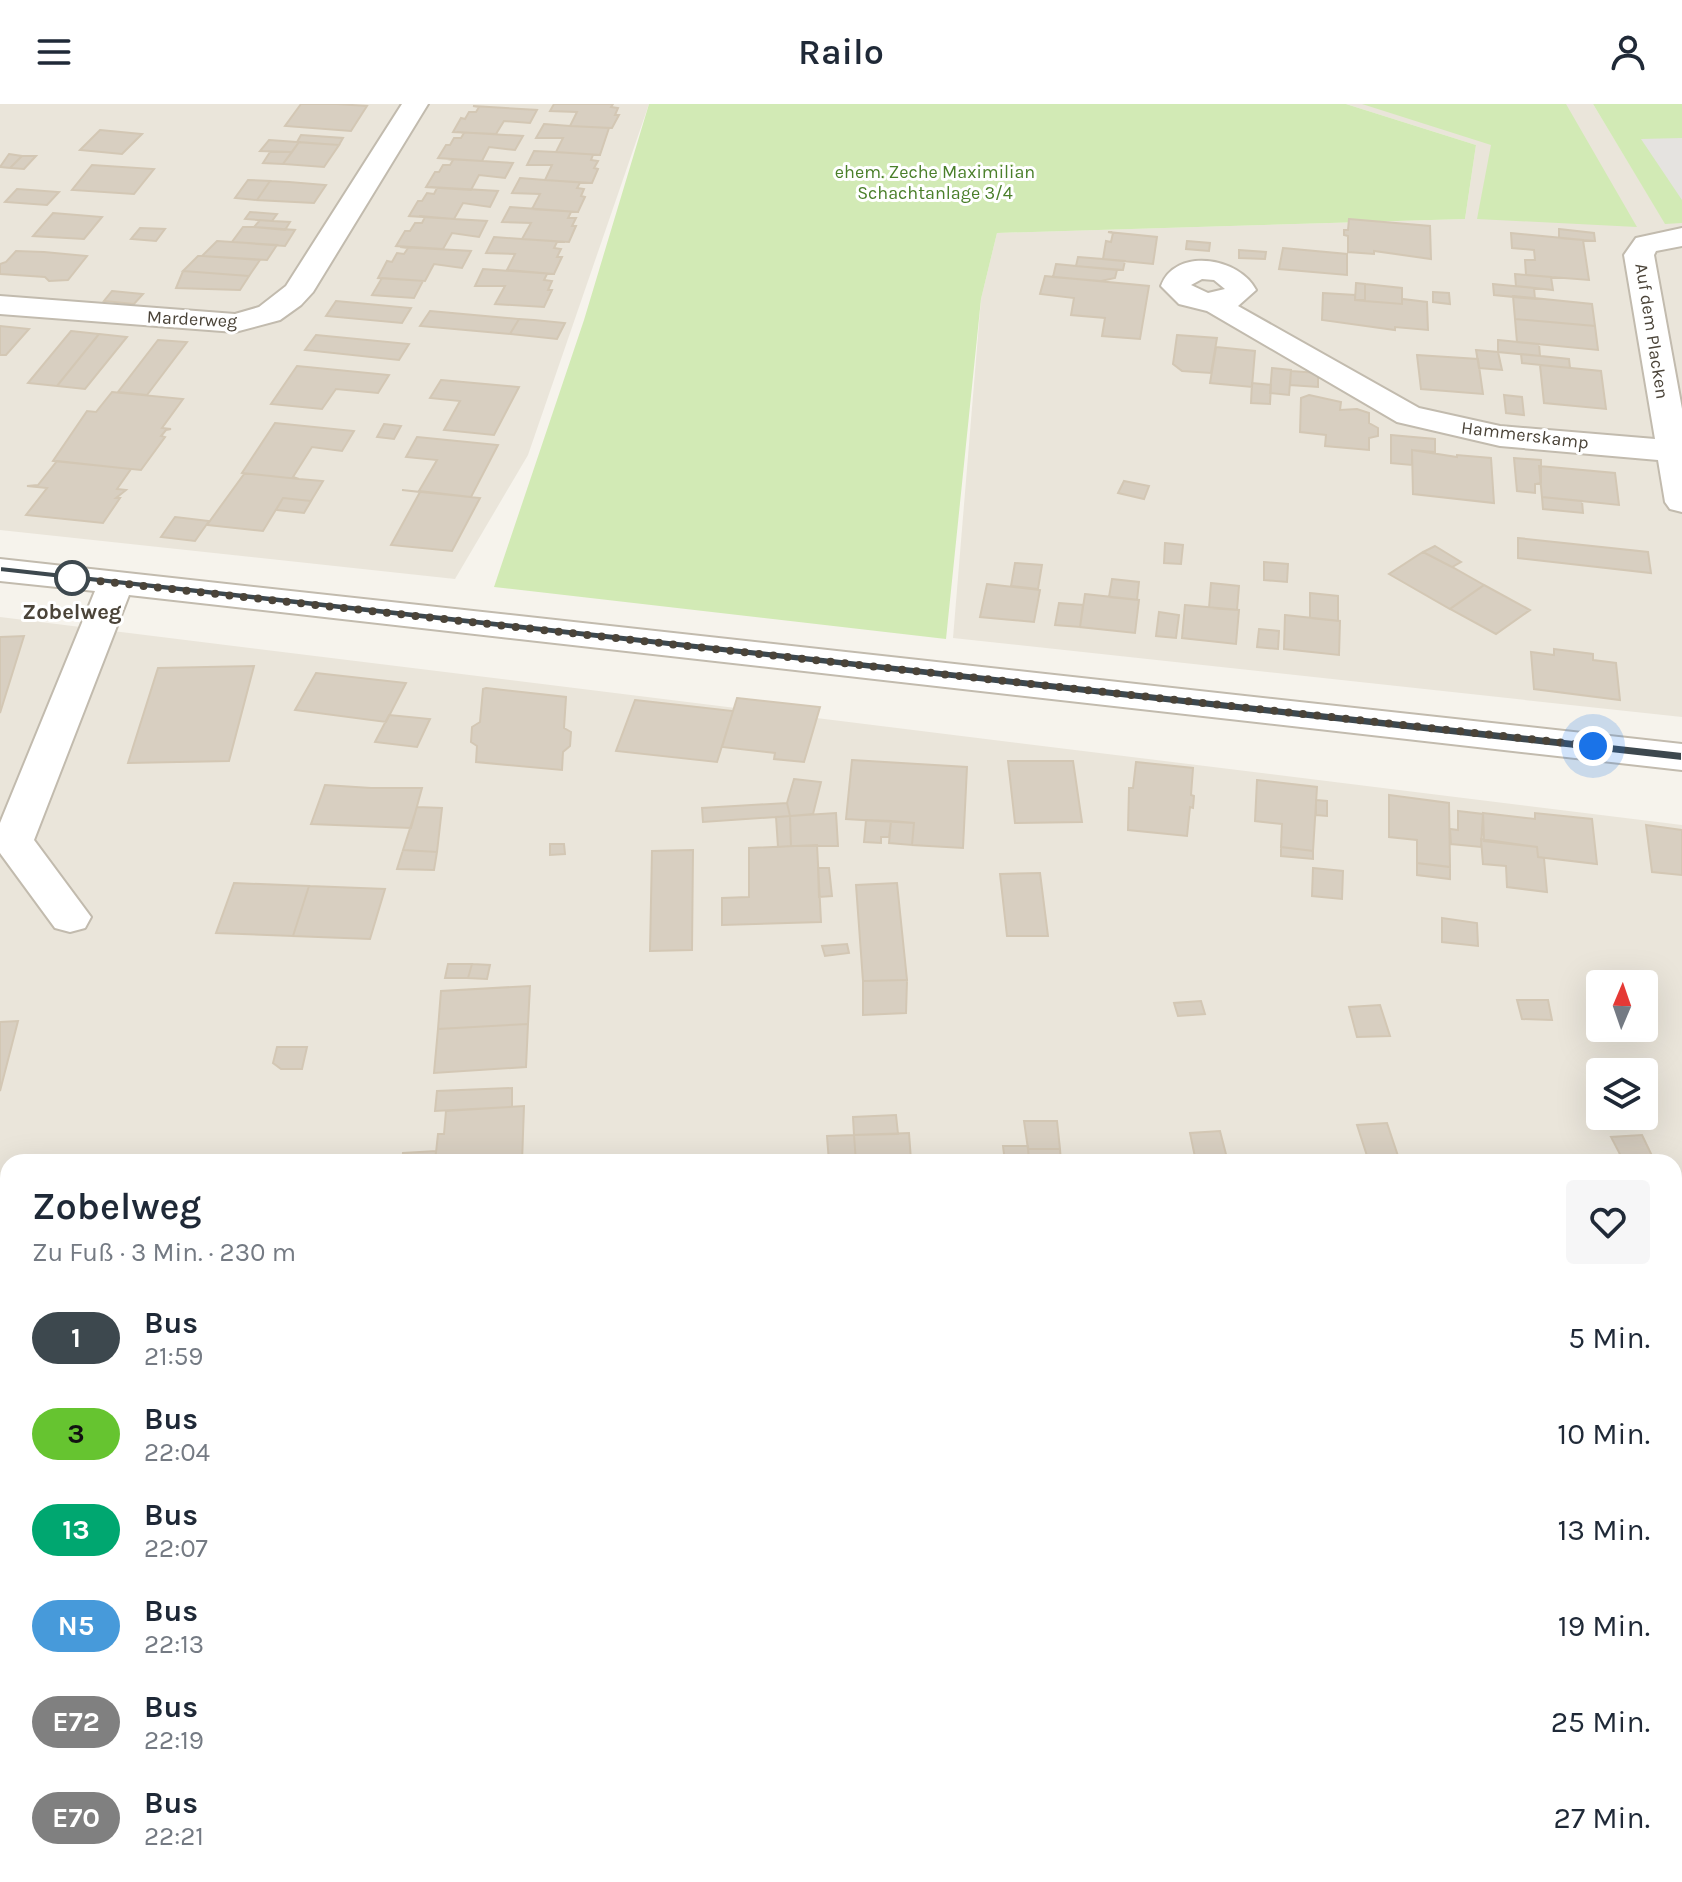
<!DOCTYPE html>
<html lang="de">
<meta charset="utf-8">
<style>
:root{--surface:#fff;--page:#f6f6f7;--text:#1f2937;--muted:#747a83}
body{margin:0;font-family:Karla,sans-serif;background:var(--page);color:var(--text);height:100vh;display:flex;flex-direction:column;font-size:30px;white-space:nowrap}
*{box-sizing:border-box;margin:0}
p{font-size:26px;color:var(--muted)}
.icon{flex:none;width:44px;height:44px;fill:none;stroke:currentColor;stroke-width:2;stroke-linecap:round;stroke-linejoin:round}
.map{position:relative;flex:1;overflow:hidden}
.details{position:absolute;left:0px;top:1050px;width:1682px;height:728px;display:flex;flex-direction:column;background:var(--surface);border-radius:24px 24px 0 0;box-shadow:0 8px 32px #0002}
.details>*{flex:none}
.badge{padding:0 16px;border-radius:26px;font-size:28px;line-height:52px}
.needle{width:52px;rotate:2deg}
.tools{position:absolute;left:1586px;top:866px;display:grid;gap:16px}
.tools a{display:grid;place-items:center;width:72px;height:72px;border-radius:8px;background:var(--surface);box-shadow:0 8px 32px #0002;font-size:40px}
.you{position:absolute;width:40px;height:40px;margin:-20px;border:6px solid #fff;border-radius:50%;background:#1a73e8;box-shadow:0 0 0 12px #1a73e833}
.map>.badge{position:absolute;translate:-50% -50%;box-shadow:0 0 0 4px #fff}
.round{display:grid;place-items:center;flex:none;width:84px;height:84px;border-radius:8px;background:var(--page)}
.headline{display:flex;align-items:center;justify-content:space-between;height:136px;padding:0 32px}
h1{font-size:38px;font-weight:600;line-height:60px}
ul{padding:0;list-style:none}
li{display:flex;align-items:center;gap:24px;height:96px;padding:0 32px}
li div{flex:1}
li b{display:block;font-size:30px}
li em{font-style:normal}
li .badge{min-width:88px;font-weight:700;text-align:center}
header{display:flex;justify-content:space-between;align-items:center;height:104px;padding:0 32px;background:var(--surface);font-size:36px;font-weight:600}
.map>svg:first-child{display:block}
.residential{fill:#eae5da;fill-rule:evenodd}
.green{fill:#d2eab5}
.parking{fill:#e5e3e0}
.building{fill:#d8cfc1;stroke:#d3c7b4;stroke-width:2}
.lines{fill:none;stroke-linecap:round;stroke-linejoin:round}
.minor-casing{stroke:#c2bbae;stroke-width:4}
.minor{fill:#fff;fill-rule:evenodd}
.line{fill:#3d484e;stroke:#fff;stroke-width:2}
.walk{stroke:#4b4439;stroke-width:8;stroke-dasharray:0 14.4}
.stop-dot{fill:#fff;stroke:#3d484e;stroke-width:4}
.labels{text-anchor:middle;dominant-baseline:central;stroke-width:6;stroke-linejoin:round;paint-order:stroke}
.far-park-label{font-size:18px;fill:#4a7f2a;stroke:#fff}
.far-street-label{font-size:18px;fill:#4b4439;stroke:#fff}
.stop-label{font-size:22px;font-weight:bold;fill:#4b4439;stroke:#fff}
</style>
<header><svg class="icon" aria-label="menu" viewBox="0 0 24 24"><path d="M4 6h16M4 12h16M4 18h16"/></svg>Railo<svg class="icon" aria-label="person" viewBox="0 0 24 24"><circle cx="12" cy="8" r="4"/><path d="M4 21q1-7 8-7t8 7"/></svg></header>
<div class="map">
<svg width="1682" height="1778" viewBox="0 0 1682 1778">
<rect width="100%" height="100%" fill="#f6f3ec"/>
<path class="residential" d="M0,0H649L528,351L455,475L0,426Z
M1346,0H1593L1665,119H1682V613L953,534L981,195L997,129L1465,115L1476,41Z
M0,513L1682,721V1778H0ZM1600,880H1644V924H1600ZM1600,968H1644V1012H1600ZM8,1058H1674V1770H8Z"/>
<path class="green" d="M649,0H1346L1476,41L1465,115L997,129L981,195L946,535L494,483L584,216Z
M1362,0H1566L1637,123L1477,115L1491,41Z
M1593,0H1682V119L1665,120Z
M8,1425V1770H184V1778H0V1426Z"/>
<path class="parking" d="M1682,34V96L1641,35Z
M1290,1770H1531L1533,1778H1293Z"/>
<path class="building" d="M301,0H337L367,2L351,27L285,22Z
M554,0H613L611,3L618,4L615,11H619L612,24L570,22L577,8L550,7Z
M473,2L537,6L530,19L504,17L496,30L453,28L461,14L465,15L469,8H476L479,3Z
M544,20L570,22L609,24L600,51L556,48L563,34H536Z
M100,26L142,30L122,50L80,46Z
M457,28L523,32L515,46L489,43L482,57L438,54L446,41H450L454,34H461L464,29Z
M301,31L343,34L339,41L297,38Z
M269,36L297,38H299L292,48L260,47Z
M299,38L339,41L324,63L283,60Z
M534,47L556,48L601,51H593L591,56L598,57L594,64L598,65L592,79L545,76L552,61H527Z
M270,48H292L283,60L263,59Z
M9,50L22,52L10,64L0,63Z
M22,52H36L24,65L10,64Z
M447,55L482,57L513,59L505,74L479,71L471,86L426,83L435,68H439L443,61H450L453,56Z
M92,61L154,65L134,90L72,86Z
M520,74L545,76L587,79H580L577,84L584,85L581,92L585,93L578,108L532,105L540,90L512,89Z
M248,76L270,77L257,96L235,94Z
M270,77L289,78L326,81L314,99L257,96Z
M430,83L498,87L490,103L463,99L454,115L409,112L418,97H422L427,89L434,90L437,84Z
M17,85L59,88L47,101L5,98Z
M510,103L578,108H579H571L568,114H576L572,122H576L569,138L522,135L531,119L502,118Z
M250,108L277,110L272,117L245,115Z
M53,109L102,113L84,135L33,132Z
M419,112L454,115L487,117L479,133L452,129L443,145L396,142L405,127H410L415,119H422L425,113Z
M1349,115L1430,122L1431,155L1374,147V150L1348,148V132L1344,131V126H1348Z
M260,116L272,117L290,118L285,126L254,123Z
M243,123H254L295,126L285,142L232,138Z
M140,124L165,125L156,137L131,135Z
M1559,125L1594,129L1595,137L1559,134Z
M1108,128L1157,133L1153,160L1103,155L1106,137L1111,138L1113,129Z
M1511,129L1583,136L1589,176L1526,171L1525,156H1535L1534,146L1512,144Z
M494,133L522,135L565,138H557L554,144L561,145L557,153H562L554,170L507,166L515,150L486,149Z
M217,137L277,141L267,156L202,152Z
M1187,137L1210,139L1209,147L1186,145Z
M400,143L471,147L462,164L434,160L425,177L378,174L387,157L392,158L397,149L404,150L408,144Z
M1283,144L1347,150V171L1279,165Z
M1239,146L1266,148L1265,155L1239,154Z
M16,147L44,148L87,152L68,176L49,177L45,173L0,170V160L6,158Z
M198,152H202L260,156L249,172L183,167Z
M1078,153L1103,155L1125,157L1123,166L1076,162Z
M1056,160L1117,166L1115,174L1101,177L1053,173Z
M483,165L554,170H555H547L544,176L552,177L548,186H552L544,203L495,200L505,182H475Z
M183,167L249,172L240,186L176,184Z
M1515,170L1551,173L1553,186L1516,182Z
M1045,172L1149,182L1140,235L1102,232L1105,214L1071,211L1074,194L1040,190Z
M382,174L423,177L414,194L372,191Z
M1356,179L1365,180V196H1355Z
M1365,180L1402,184V200L1365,197Z
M1493,180L1534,184L1535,195L1494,191Z
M112,187L143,190L134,200L104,197Z
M1433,188L1449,189L1450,200L1433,198Z
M1323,189L1355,191V196L1365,197L1402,200V195L1427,198L1428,226L1395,223V226L1322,216Z
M1513,192L1592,200L1595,222L1515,215Z
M336,197L411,204L402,219L326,212Z
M430,207L519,215L510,230L420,222Z
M519,215L534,216L565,219L557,235L510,230Z
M1515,215L1595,222L1598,246L1517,238Z
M0,222L29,225L6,251H0Z
M71,227L99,230L57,282L28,279Z
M99,230L127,233L85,285L57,282Z
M316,231L409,240L399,256L305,246Z
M1177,231L1217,234L1211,269L1182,267L1173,260Z
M158,236L187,238L147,291L118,288Z
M1498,236L1539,240L1540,252L1498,248Z
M1216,243L1255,247L1252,283L1210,279Z
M1476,246L1498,248L1502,266L1479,264Z
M1521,250L1569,255L1570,264L1522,259Z
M1417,251L1478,255L1483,290L1421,285Z
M1540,261L1601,267L1606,305L1544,299Z
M297,262L389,271L378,289L336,285L322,305L271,300Z
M1272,264L1291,266L1289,291L1270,289Z
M1291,267L1318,269V283L1290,281Z
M441,276L519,283L494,331L444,326L460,297L430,294Z
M1252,279L1271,281L1270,300L1251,299Z
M112,288L183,295L162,324L171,325L166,326L161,332L165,333L141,366L53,357L87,307L96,308Z
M1309,291L1341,298L1340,306L1357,305L1369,309V319L1378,324V332L1369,334V346L1325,342L1326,331L1300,328L1301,294Z
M1504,291L1522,293L1524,311L1506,309Z
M275,319L354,327L342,347L312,343L293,373L299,375L242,369Z
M384,320L401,322L394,335L377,333Z
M1391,331L1435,335V348L1412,346V361L1391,359Z
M417,333L498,341L471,393L419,387L437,356L406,353Z
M1412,346L1457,353V351L1491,354L1494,399L1413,390Z
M1514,354L1541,356V379L1535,380V389L1517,387Z
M57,357L131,365L117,385L126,386L116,394H120L103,419L26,411L47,384L27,382L38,381Z
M1539,362L1615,369L1619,401L1542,393Z
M242,369L299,375L323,377L311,397L283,394L263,427L207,421L244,370Z
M1124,377L1149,382L1144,395L1118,389Z
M402,386L480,394L452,447L391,441L420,388Z
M1542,393L1582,397L1583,409L1543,405Z
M283,394L311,397L304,409L276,406Z
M175,413L209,417L195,437L161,433Z
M1518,434L1648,448L1651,469L1518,454Z
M1165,439L1183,441L1181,460L1164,459Z
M1435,442L1461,458L1452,463L1423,448Z
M1423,448L1452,463L1484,481L1450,505L1389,470Z
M1264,458L1288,460L1287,478L1264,476Z
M1015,459L1042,461L1038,485L1011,482Z
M1112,475L1139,478L1137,496L1109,493Z
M1211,479L1239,482L1237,506L1209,504Z
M987,480L1040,486L1034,518L980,513Z
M1484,481L1530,506L1496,530L1450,505Z
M1310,489L1338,492V517L1310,514Z
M1085,490L1139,496L1135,529L1080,523Z
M1059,499L1083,501L1080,523L1055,521Z
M1185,501L1239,506L1236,540L1182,534Z
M1159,508L1179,511L1176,534L1156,532Z
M1285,511L1340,517L1339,551L1284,545Z
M1259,525L1279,527L1278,545L1257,543Z
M24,532L0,609V533Z
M1554,545L1593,550V556L1616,559L1620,596L1534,585L1531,548L1554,551Z
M254,562L229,657L128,659L158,564Z
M316,569L406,579L386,618L295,606Z
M486,584L566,593L564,624L571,628L570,642L563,648L562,666L476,658L477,642L471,638L472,623L480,618L483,585Z
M737,594L820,603L804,658L774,655L775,649L722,643Z
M635,596L733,607L717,658L616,647Z
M389,611L430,615L417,643L375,638Z
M852,656L967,663L963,744L912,741L914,719L846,715Z
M1008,657H1073L1082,718L1015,719Z
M1136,658L1193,664L1191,691L1194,692L1193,704L1190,703L1187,732L1128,726L1129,684H1133Z
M794,675L821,678L813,710L790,712L787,699Z
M1257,676L1317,683L1313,747L1281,743L1282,720L1255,717Z
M325,681L371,684H422L411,724L311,720Z
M1389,691L1449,699L1450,763L1417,759V736L1389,733Z
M1316,696L1327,697V712L1316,711Z
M787,699L790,712L703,718L702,704Z
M417,703L442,704L437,748L403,746Z
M1458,707L1483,710L1481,743L1451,740L1450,725L1458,726Z
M836,709L838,742H791L790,712Z
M1483,709L1535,715V709L1592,715L1597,760L1538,753L1537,743L1484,737Z
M790,712L791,742L778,743L776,713Z
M866,716L891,717L889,733H881V739L864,738Z
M891,717L914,719L912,741L889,739Z
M1646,721L1682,726V771L1652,768Z
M1481,735L1537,743L1538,753L1544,754L1547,788L1507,783L1506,762L1483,760Z
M550,740H564L565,750L550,751Z
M817,741L821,818L722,821V794L749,793V744Z
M1281,743L1313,747V755L1281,752Z
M403,746L437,748L434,766L397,765Z
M693,746L692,846L650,847L652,747Z
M1417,759L1450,763V775L1417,771Z
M818,764H829L832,792L819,793Z
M1313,764L1343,767L1342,795L1312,792Z
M1040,769L1048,832H1007L1000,770Z
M234,779L309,782L293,832L216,829Z
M897,779L907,876L863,877L856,781Z
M309,782L385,785L370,835L293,832Z
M1442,814L1477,819L1478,842L1442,838Z
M847,840L849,849L825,852L822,842Z
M448,860H472L468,874H445Z
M472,860L490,861L487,875L468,874Z
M907,876L906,909L863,911V877Z
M530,882L528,920L438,925L441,887Z
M1517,896H1548L1552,916L1522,915Z
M1201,897L1205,910L1178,912L1174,899Z
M1380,901L1390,932L1357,933L1349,903Z
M18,917L0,987V918Z
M528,920L526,963L434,969L438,925Z
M277,943H307L302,965H281L273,959Z
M512,984V1003L435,1007L437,987Z
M524,1002L522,1058H435L438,1030H444L446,1007Z
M896,1011L898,1030L854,1031L853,1013Z
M1024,1017H1057L1060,1045H1028Z
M1387,1019L1400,1058H1369L1357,1021Z
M1220,1027L1228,1058H1196L1190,1029Z
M909,1029L911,1056L856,1058L854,1031Z
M854,1031L856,1058H829L827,1032Z
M1642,1031L1655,1058H1624L1611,1033Z
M1003,1042H1028L1029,1058H1005Z
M1028,1045H1060L1061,1058H1029Z
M436,1047L435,1058H402L403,1049Z
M1682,1078V1107L1674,1108V1079Z
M1674,1107L1682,1124V1153L1674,1154Z
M0,1203H8V1258H0Z"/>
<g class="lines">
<defs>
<path id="minor" d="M402,0H428L313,188L301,201L280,216L235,228L0,210V192L235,210L259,203L286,182Z
M1682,124V142L1656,147L1654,151L1682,305V408L1670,405L1665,398L1658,356L1500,342L1397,318L1207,207L1179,200L1161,182C1175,143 1239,153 1256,186L1238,202L1419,304L1500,322L1655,335L1624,151L1636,134ZM1202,175L1214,176L1225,185L1208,189L1191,181Z
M0,455L1682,640V666L129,491L34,736L91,813L85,824L70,828L55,824L0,749V719L95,487L0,477Z
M1674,1222H1682V1266H1674Z
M0,1341H8V1389H0Z
M1561,1770H1623L1626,1778H1564Z"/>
</defs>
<use href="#minor" class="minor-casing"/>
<use href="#minor" class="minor"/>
</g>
<path class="line" d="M0,462L1682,648V657L0,468Z"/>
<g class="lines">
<path class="walk" d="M72,474L1593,642"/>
</g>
<circle class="stop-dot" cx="72" cy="474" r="16"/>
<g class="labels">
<g class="far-park-label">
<text x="935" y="68">ehem. Zeche Maximilian<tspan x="935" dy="21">Schachtanlage 3/4</tspan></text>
</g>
<g class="far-street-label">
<text transform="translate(192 215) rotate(3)">Marderweg</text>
<text transform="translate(1652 227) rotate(81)">Auf dem Placken</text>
<text transform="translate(1525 331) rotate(7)">Hammerskamp</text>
</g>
<g class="stop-label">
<text x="72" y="508">Zobelweg</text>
</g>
</g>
</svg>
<div class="tools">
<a><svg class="needle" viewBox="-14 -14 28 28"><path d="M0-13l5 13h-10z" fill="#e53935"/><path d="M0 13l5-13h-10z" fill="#747a83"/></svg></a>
<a><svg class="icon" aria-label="layers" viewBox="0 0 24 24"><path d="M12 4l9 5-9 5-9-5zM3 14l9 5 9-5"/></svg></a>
</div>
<div class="you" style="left:1593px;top:642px"></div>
<section class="details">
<div class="headline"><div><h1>Zobelweg</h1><p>Zu Fuß · 3 Min. · 230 m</p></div><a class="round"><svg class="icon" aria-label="heart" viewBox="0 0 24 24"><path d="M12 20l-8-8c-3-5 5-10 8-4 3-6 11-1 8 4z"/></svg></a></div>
<ul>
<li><span class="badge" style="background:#3d484e;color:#fff">1</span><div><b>Bus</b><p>21:59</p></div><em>5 Min.</em></li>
<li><span class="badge" style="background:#66c430;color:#111">3</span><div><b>Bus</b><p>22:04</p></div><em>10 Min.</em></li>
<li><span class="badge" style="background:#00a770;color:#fff">13</span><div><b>Bus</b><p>22:07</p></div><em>13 Min.</em></li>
<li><span class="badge" style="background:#479ada;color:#fff">N5</span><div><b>Bus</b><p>22:13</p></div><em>19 Min.</em></li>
<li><span class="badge" style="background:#808080;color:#fff">E72</span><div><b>Bus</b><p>22:19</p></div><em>25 Min.</em></li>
<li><span class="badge" style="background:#808080;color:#fff">E70</span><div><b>Bus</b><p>22:21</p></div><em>27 Min.</em></li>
</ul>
</section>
</div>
